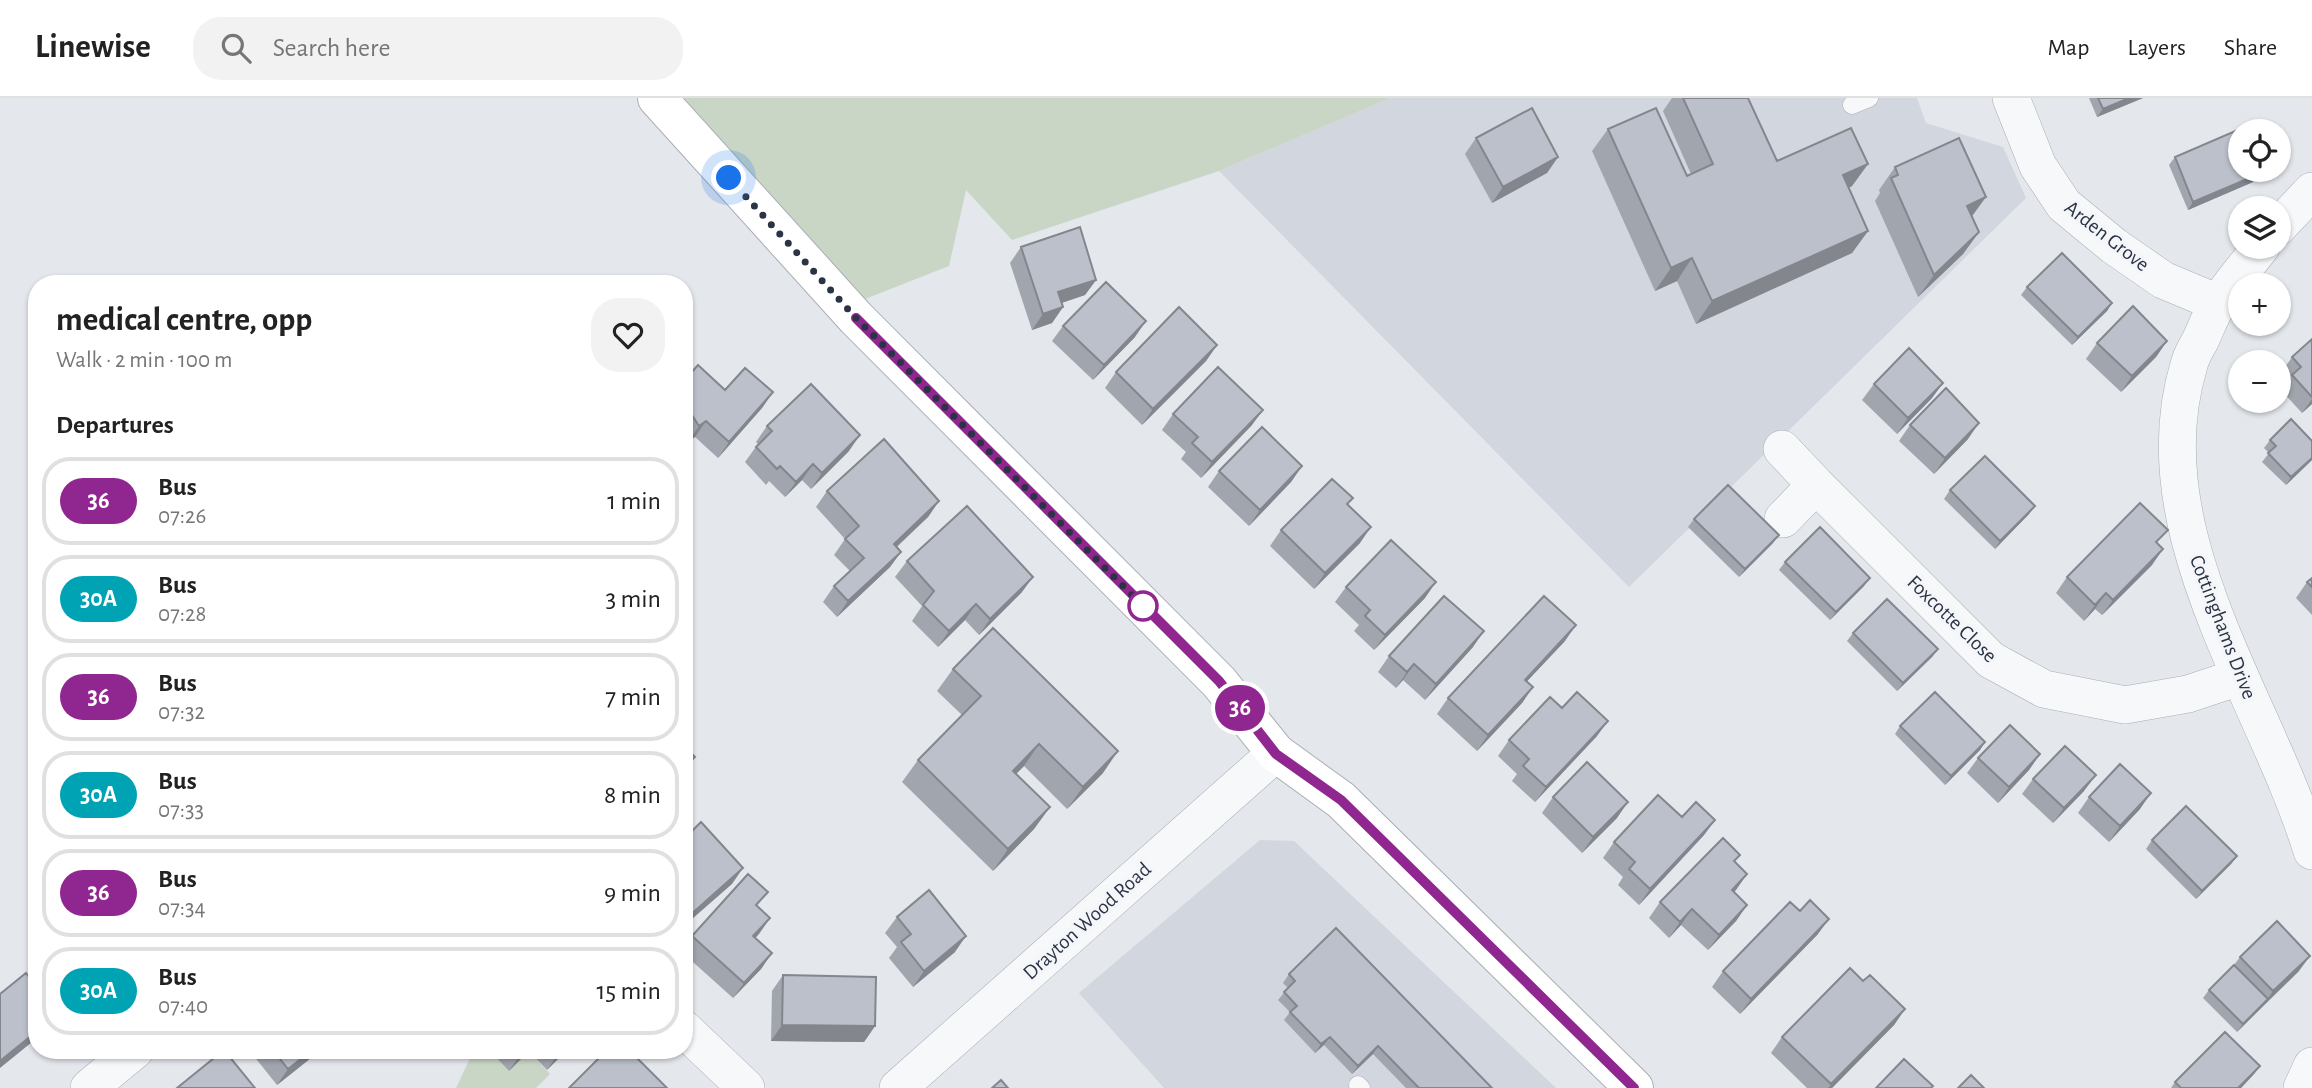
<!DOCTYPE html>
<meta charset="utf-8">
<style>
:root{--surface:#fff;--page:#f2f2f2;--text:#222;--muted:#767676;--line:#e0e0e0}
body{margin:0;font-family:"Alegreya Sans",sans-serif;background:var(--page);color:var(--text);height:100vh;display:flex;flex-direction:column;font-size:26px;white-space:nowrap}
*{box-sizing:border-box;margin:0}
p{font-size:23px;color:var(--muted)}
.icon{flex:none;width:38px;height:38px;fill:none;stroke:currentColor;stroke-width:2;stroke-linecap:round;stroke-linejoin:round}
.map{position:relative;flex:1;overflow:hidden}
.drawer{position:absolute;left:28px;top:177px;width:665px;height:784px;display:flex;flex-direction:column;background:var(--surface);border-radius:28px;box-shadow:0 2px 5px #0004}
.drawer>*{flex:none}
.badge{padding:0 14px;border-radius:23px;font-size:24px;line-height:46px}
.tools{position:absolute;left:2228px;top:21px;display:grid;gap:14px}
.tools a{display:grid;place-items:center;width:63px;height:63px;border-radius:50%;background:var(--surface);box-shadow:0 2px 5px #0004;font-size:35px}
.you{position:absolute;width:35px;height:35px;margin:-18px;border:5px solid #fff;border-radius:50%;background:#1a73e8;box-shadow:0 0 0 10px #1a73e833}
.map>.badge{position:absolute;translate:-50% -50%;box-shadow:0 0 0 4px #fff}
h2{padding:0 28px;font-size:26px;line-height:63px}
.round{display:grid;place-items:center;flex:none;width:74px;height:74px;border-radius:28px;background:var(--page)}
.overview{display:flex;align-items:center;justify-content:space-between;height:119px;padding:0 28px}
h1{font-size:33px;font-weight:700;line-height:52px}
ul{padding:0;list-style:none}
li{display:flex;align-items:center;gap:21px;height:88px;margin:0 14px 10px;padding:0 14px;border:4px solid var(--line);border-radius:28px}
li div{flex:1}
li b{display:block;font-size:26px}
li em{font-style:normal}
li .badge{min-width:77px;font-weight:700;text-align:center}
header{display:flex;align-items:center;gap:42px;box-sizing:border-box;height:98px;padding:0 35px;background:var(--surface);border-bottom:2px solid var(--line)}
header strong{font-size:33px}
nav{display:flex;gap:38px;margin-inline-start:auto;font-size:24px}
.search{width:490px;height:63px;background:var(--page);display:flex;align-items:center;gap:18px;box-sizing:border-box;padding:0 24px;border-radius:28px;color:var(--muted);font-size:26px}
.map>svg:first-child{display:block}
.built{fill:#d2d6de}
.green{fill:#c9d6c5}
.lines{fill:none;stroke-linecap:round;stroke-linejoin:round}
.lane-casing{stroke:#a9aeb7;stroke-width:19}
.street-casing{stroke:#a9aeb7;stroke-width:38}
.secondary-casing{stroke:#a9aeb7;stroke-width:40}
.lane{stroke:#f7f8fa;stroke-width:18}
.street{stroke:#f7f8fa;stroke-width:37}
.secondary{stroke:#fff;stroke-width:38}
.wall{fill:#a1a5ae}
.shaded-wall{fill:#83868d}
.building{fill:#bbc0ca;stroke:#83868d;stroke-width:2}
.line-casing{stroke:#fff;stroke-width:16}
.line{stroke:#90268f;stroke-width:10}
.walk{stroke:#2b3445;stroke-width:7;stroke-dasharray:0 12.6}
.stop-dot{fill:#fff;stroke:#90268f;stroke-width:3.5}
.labels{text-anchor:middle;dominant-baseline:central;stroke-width:7;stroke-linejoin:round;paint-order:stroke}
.street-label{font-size:21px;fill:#2b3445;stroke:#f4f6f9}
</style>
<header>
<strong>Linewise</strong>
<div class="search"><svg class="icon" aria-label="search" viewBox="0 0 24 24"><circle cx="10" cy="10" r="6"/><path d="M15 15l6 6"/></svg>Search here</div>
<nav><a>Map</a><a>Layers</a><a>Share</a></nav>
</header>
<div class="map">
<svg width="2312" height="990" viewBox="0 0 2312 990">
<rect width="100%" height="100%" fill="#e4e7ec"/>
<path class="built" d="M1390,0H1917L1926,25L2003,49L2026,100L1629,489L1219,73Z
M1260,742L1294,743L1556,990H1164L1079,895Z"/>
<path class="green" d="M683,0H1390L1219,73L1012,142L966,92L949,168L865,201Z
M474,952H489L509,973L529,953L550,976L536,990H456Z"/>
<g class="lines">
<defs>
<path id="lane" d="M1852,7L1869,0
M1358,987L1361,990"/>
<path id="street" d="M2011,0L2038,68L2064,107L2114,148L2163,182L2218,205
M2278,129L2312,93
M2261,149C2247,167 2231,185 2219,204C2211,216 2206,230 2200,243C2196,250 2191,258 2189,267C2138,433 2265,600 2312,753
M1782,351L1816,387
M1783,421L1816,387L1991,562L2044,591L2125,607L2188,596L2239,579
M684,931L746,990
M89,990L135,952
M898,990L1276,655
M2302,990L2312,968"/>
<path id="secondary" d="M657,0L856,220L1219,584L1276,655L1341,702L1634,990"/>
</defs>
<use href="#lane" class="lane-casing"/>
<use href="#street" class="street-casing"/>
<use href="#secondary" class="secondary-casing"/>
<use href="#lane" class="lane"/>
<use href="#street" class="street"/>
<use href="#secondary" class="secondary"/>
</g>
<path class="wall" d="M1672,0H1748L1777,63L1868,66L1852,88L1849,90L1868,133L1852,155L1696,226L1677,183L1655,193L1592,53L1608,31L1687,78L1691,76L1663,13Z
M2089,0H2143L2097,19Z
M1476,40L1558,59L1547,75L1492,105L1465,56Z
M2175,59L2253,84L2188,112L2169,67Z
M1895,69L1972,119L1979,134L1963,156L1918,199L1875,103L1880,95L1879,92Z
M1021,149L1096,182L1085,197L1061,205L1063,209L1052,225L1032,232L1010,165Z
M2027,189L2112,205L2107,213L2072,247L2021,197Z
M1063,228L1135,239L1093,282L1052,243Z
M2312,241V306L2302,315L2281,292L2288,282L2281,275L2292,259Z
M2167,243L2156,259L2121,294L2086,261L2097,245Z
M1217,247L1206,263L1142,327L1105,290L1116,274Z
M684,283L725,292L773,294L762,310L718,360L695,339L688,344L684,338Z
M1943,285L1932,300L1897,336L1862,302L1874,286Z
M1173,316L1252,327L1201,380L1181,361L1186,354L1162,332Z
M1910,327L1968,341L1934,376L1899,343Z
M767,328L849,353L811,391L802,382L785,399L769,383L766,387L745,364L758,346L756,344Z
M2270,342L2312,362L2286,387L2262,364L2269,355L2264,350Z
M1302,368L1291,384L1249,428L1208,389L1219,373Z
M1950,392L2029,416L1995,451L1944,401Z
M827,393L939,403L928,419L897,449L901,454L890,469L837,519L823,504L834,488L850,473L834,457L845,441L816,409Z
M1348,407L1360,445L1314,491L1270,448L1281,432Z
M1694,421L1773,445L1739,479L1688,429Z
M2158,446L2152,467L2102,517L2095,511L2084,523L2056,495L2067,479Z
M907,463L1022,494L979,537L965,522L938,549L912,523L922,508L895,479Z
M1785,464L1864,488L1830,522L1779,472Z
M2312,480V517L2296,500L2307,484Z
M1346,489L1425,500L1374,552L1354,533L1359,527L1335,504Z
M1853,535L1938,551L1932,559L1897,593L1847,543Z
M1565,543L1527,583L1533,589L1522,605L1477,653L1437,616L1448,600Z
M1473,549L1425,602L1403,582L1396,590L1378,574L1389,558Z
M953,571L1103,675L1067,711L1024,668L1016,676L1050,709L1034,731L993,773L902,684L918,662L962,617L937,593Z
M1562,610L1597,638L1535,704L1512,683L1517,676L1498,658L1509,642Z
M1900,628L1985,644L1980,652L1945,687L1895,636Z
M2040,656L2029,672L1998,705L1967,675L1978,660Z
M2033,681L2084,693L2053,725L2022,696Z
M1553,699L1617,720L1582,755L1542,715Z
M2089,699L2140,711L2109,744L2078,715Z
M1682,719L1715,722L1704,737L1639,807L1618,787L1623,779L1603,760L1614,744Z
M2152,742L2237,758L2231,766L2196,801L2146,751Z
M1735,764L1747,776L1734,794L1747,807L1736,823L1708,852L1681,827L1669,840L1649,820L1660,804Z
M758,809L770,820L755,840L772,855L761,871L733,900L684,856V849L692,838Z
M1800,813L1818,836L1740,916L1712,889L1723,873Z
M897,819L955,854L913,889L889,860L897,849L885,835Z
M2240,859L2299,873L2237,934L2203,900L2209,892L2234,867Z
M37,869V885L31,877Z
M1289,876L1492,990H1406L1373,956L1352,976L1324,947L1315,955L1284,922L1290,914L1278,902L1288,890L1283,885Z
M783,877L875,928L864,944L771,943L772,893Z
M1863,883L1905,911L1894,927L1832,990H1807L1771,955L1782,939Z
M249,952H321L277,987Z
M489,952H567L547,972L529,953L509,973Z
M2260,968L2254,976L2241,990H2171L2175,984Z"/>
<path class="shaded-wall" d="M2129,0H2143L2097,19L2103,11Z
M1558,59L1547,75L1492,105L1503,89Z
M1868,66L1852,88L1827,100L1843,77Z
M2259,76L2253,84L2188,112L2193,104Z
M1986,99L1970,121L1967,108Z
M1868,133L1852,155L1696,226L1712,203Z
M1979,134L1963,156L1918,199L1934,177Z
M1692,160L1677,183L1655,193L1671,170Z
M1096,182L1085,197L1047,210L1058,194Z
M2112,205L2107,213L2072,247L2078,239Z
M1063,209L1052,225L1032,232L1043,216Z
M1146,223L1135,239L1093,282L1104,267Z
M2167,243L2156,259L2121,294L2132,278Z
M1217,247L1206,263L1142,327L1153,311Z
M1943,285L1932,300L1897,336L1908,320Z
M773,294L762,310L718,360L729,344Z
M2312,301V306L2302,315Z
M1263,312L1252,327L1201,380L1212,364Z
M706,323L695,339L688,344L699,328Z
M1979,325L1968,341L1934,376L1945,360Z
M860,337L849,353L811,391L822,375Z
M2312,360V362L2286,387L2291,379Z
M813,366L802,382L785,399L796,384Z
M1302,368L1291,384L1249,428L1260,412Z
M939,403L928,419L883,461L894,446Z
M2035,408L2029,416L1995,451L2000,443Z
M1371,429L1360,445L1314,491L1325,475Z
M1779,437L1773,445L1739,479L1745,471Z
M2163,451L2152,467L2102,517L2113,502Z
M901,454L890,469L837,519L848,503Z
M1033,479L1022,494L979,537L990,521Z
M1870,480L1864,488L1830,522L1836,514Z
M1436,484L1425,500L1374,552L1385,537Z
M2106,495L2095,511L2084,523L2095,507Z
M976,506L965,522L938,549L949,533Z
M1576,527L1565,543L1514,597L1525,582Z
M1484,533L1473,549L1425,602L1436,586Z
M1938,551L1932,559L1897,593L1903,585Z
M1414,566L1403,582L1396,590L1407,574Z
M1533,589L1522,605L1477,653L1488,637Z
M1608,623L1597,638L1535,704L1546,689Z
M1985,644L1980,652L1945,687L1951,678Z
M1039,646L1024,668L997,695L1013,673Z
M1118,653L1103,675L1067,711L1083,689Z
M2040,656L2029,672L1998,705L2009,689Z
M695,659L684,674V669Z
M2096,677L2084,693L2053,725L2064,710Z
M2151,695L2140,711L2109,744L2120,728Z
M1628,704L1617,720L1582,755L1593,739Z
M1050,709L1034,731L993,773L1008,751Z
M1715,722L1704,737L1639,807L1650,791Z
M2237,758L2231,766L2196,801L2202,793Z
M743,770L732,786L684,828V824L688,819Z
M1747,776L1736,792L1721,808L1732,792Z
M1747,807L1736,823L1708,852L1719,837Z
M1692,811L1681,827L1669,840L1680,824Z
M770,820L759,836L742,854L753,838Z
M1829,821L1818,836L1740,916L1751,901Z
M966,838L955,854L913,889L924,873Z
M772,855L761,871L733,900L744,885Z
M2310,858L2299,873L2262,909L2273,893Z
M2268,901L2262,909L2237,934L2243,926Z
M1905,911L1894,927L1832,990H1828Z
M782,927L875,928L864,944L771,943Z
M37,933V940L0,970V963Z
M1330,939L1324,947L1315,955L1321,946Z
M1378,948L1373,956L1352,976L1358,968Z
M312,952H321L277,987L288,971Z
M525,952H530L509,973L520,957Z
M562,952H567L547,972L558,956Z
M2260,968L2254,976L2241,990H2238Z"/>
<path class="building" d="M1683,0H1748L1777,63L1851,30L1868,66L1843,77L1868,133L1712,203L1692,160L1671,170L1608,31L1656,10L1687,78L1713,66Z
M2098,0H2129L2103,11Z
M1532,10L1558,59L1503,89L1476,40Z
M2240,31V72H2257L2259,76L2193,104L2175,59Z
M1959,40L1986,99L1967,108L1979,134L1934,177L1891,80L1898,77L1895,69Z
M1080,129L1096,182L1058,194L1063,209L1043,216L1021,149Z
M2062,155L2112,205L2078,239L2027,189Z
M1106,184L1146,223L1104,267L1063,228Z
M2133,208L2167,243L2132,278L2097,245Z
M1179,209L1217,247L1153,311L1116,274Z
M2312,241V299L2292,277L2301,269L2292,259Z
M1909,250L1943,285L1908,320L1874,286Z
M698,267L725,292L745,270L773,294L729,344L706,323L699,328L690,314L684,320V283Z
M1218,269L1263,312L1212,364L1192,345L1198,339L1173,316Z
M811,286L860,337L822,375L813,366L796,384L780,368L777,371L756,349L772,333L767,328Z
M1946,290L1979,325L1945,360L1910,327Z
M2291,321L2312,343V360L2291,379L2268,355L2276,348L2270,342Z
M1262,329L1302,368L1260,412L1219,373Z
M884,341L939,403L894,446L901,454L848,503L834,488L864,460L845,441L859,428L827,393Z
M1985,358L2035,408L2000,443L1950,392Z
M1332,381L1353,400L1347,406L1371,429L1325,475L1281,432Z
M1728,387L1779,437L1745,471L1694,421Z
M2140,405L2168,432L2156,444L2163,451L2113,502L2106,495L2095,507L2067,479Z
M967,408L1033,479L990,521L976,506L949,533L923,507L934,493L907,463Z
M1820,429L1870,480L1836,514L1785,464Z
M1391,442L1436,484L1385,537L1365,518L1370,512L1346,489Z
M2312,480V489L2307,484Z
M1444,498L1484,533L1436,586L1414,566L1407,574L1389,558Z
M1544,498L1576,527L1525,582L1533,589L1488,637L1448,600Z
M1887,501L1938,551L1903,585L1853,535Z
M993,530L1118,653L1083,689L1039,646L1013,673L1050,709L1008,751L918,662L981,598L953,571Z
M1577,594L1608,623L1546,689L1523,668L1529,661L1509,642L1550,599L1562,610Z
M1935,594L1985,644L1951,678L1900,628Z
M2010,627L2040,656L2009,689L1978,660Z
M2065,648L2096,677L2064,710L2033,681Z
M687,651L695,659L684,669V654Z
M1587,664L1628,704L1593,739L1553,699Z
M2120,666L2151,695L2120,728L2089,699Z
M1658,697L1682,719L1696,704L1715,722L1650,791L1629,771L1635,764L1614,744Z
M2186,708L2237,758L2202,793L2152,742Z
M701,724L743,770L688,819L684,816V741Z
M1723,740L1740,757L1734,763L1747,776L1732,792L1747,807L1719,837L1692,811L1680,824L1660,804Z
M748,776L768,794L756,807L770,820L753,838L772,855L744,885L692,838Z
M929,792L966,838L924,873L901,844L911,836L897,819Z
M1810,802L1829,821L1751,901L1723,873L1790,804L1800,813Z
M2277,823L2310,858L2273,893L2240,859Z
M1336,830L1492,990H1419L1378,948L1358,968L1330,939L1321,946L1290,914L1297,908L1284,894L1295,883L1289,876Z
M2234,867L2268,901L2243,926L2209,892Z
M1850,870L1863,883L1870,877L1905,911L1831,986L1782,939Z
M26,875L37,889V933L0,963V896Z
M783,877L876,879L875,928L782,927Z
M2225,934L2260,968L2238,990H2181L2175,984Z
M224,952L255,990H177Z
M273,952H312L288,971Z
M514,952H525L520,957Z
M554,952H562L558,956Z
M607,952H629L667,990H569Z
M1904,961L1933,988L1931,990H1876Z
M1971,977L1984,990H1958Z
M1001,982L1008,990H992Z"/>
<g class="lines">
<defs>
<path id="line" d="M856,220L1219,583L1276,656L1341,702L1634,990"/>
</defs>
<use href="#line" class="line-casing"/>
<use href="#line" class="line"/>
<path class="walk" d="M729,80L856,220L1143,508"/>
</g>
<circle class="stop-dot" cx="1143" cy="508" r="14"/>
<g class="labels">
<g class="street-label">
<text transform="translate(2107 138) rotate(38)">Arden Grove</text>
<text transform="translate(1952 521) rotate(44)">Foxcotte Close</text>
<text transform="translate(2223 529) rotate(69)">Cottinghams Drive</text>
<text transform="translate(1087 823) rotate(-42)">Drayton Wood Road</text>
</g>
</g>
</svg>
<div class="tools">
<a><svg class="icon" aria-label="locate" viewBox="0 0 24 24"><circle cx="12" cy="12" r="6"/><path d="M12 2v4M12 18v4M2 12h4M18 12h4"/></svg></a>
<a><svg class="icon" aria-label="layers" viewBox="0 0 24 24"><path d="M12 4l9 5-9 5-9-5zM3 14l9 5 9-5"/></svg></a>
<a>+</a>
<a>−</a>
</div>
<div class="you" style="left:729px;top:80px"></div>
<b class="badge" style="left:1240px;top:610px;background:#90268f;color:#fff">36</b>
<section class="drawer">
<div class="overview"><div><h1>medical centre, opp</h1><p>Walk · 2 min · 100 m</p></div><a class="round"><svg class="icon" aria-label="heart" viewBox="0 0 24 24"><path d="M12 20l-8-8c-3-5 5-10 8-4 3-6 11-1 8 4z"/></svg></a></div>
<h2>Departures</h2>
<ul>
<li><span class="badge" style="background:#90268f;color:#fff">36</span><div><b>Bus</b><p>07:26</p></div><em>1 min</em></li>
<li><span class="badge" style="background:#00a3b4;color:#fff">30A</span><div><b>Bus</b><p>07:28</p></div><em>3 min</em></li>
<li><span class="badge" style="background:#90268f;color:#fff">36</span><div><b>Bus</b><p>07:32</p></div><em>7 min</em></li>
<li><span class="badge" style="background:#00a3b4;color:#fff">30A</span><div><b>Bus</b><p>07:33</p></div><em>8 min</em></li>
<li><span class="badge" style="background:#90268f;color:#fff">36</span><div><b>Bus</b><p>07:34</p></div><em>9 min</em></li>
<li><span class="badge" style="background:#00a3b4;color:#fff">30A</span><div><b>Bus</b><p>07:40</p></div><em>15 min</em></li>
</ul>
</section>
</div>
